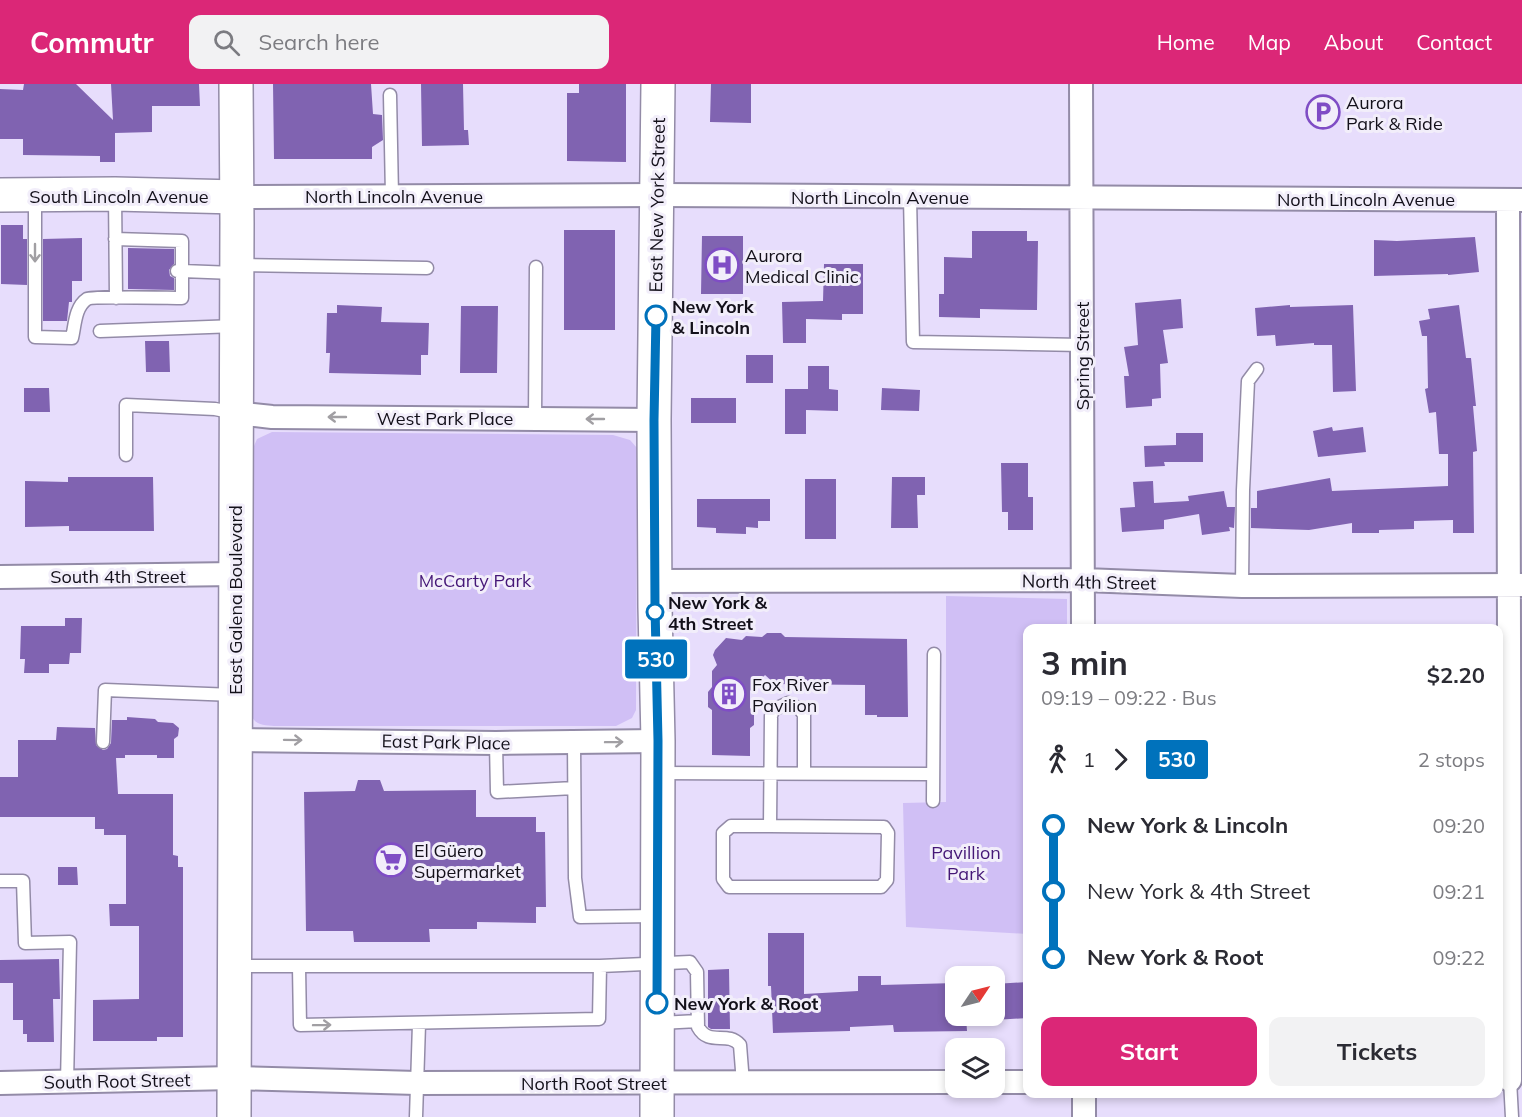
<!DOCTYPE html>
<meta charset="utf-8">
<style>
:root{--surface:#fff;--page:#f2f2f3;--text:#2b2b33;--muted:#7c7c81;--accent:#db2777}
body{margin:0;font-family:Mulish,sans-serif;background:var(--page);color:var(--text);height:100vh;display:flex;flex-direction:column;font-size:22px;white-space:nowrap}
*{box-sizing:border-box;margin:0}
p{font-size:20px;color:var(--muted)}
.icon{flex:none;width:33px;height:33px;fill:none;stroke:currentColor;stroke-width:2;stroke-linecap:round;stroke-linejoin:round}
.map{position:relative;flex:1;overflow:hidden}
.panel{position:absolute;left:1023px;top:540px;width:480px;height:474px;display:flex;flex-direction:column;background:var(--surface);border-radius:12px;box-shadow:0 3px 9px #0003}
.panel>*{flex:none}
.badge{padding:0 12px;border-radius:4px;font-size:21px;line-height:39px}
.needle{width:39px;rotate:55deg}
.fabs{position:absolute;left:945px;top:882px;display:grid;gap:12px}
.fabs a{display:grid;place-items:center;width:60px;height:60px;border-radius:12px;background:var(--surface);box-shadow:0 3px 9px #0003;font-size:30px}
.map>.badge{position:absolute;translate:-50% -50%;box-shadow:0 0 0 3px #fff}
.legs{display:flex;align-items:center;gap:9px;height:66px;padding:0 18px;font-size:20px}
.legs p{margin-inline-start:auto}
.overview{display:flex;align-items:center;justify-content:space-between;height:102px;padding:0 18px}
h1{font-size:33px;font-weight:700;line-height:45px}
.primary-button{display:flex;gap:12px;margin-top:auto;padding:12px 18px}
.primary-button a{flex:1;height:69px;border-radius:12px;background:var(--accent);color:#fff;font-size:24px;font-weight:700;line-height:69px;text-align:center}
.primary-button a+a{background:var(--page);color:var(--text)}
ul{padding:0 18px;list-style:none}
li{display:flex;align-items:center;gap:21px;height:66px;font-size:22px}
li i{display:grid;place-items:center;width:9px;height:100%;margin:0 8px;background:currentColor}
li i::after{content:'';width:15px;height:15px;margin:-8px;border:4px solid;border-radius:50%;background:var(--surface)}
li p{margin-inline-start:auto}
li:first-child i{background:linear-gradient(#0000 50%,currentColor 0)}
li:last-child i{background:linear-gradient(currentColor 50%,#0000 0)}
header{display:flex;align-items:center;gap:36px;box-sizing:border-box;height:84px;padding:0 30px;background:var(--accent);color:#fff}
header strong{font-size:28px}
nav{display:flex;gap:33px;margin-inline-start:auto;font-size:21px}
.search{width:420px;height:54px;background:var(--page);display:flex;align-items:center;gap:15px;box-sizing:border-box;padding:0 21px;border-radius:12px;color:var(--muted);font-size:22px}
.map>svg:first-child{display:block}
.green{fill:#d0bff5}
.building{fill:#8063b1}
.lines{fill:none;stroke-linecap:round;stroke-linejoin:round}
.lane-casing{stroke:#938ba7;stroke-width:15}
.street-casing{stroke:#938ba7;stroke-width:26}
.secondary-casing{stroke:#938ba7;stroke-width:36}
.primary-casing{stroke:#938ba7;stroke-width:36}
.lane{stroke:#fff;stroke-width:12}
.street{stroke:#fff;stroke-width:22}
.secondary{stroke:#fff;stroke-width:33}
.primary{stroke:#fff;stroke-width:33}
.oneway{stroke:#a19fa3}
.line-1-casing{stroke:#fff;stroke-width:14}
.line-1{stroke:#0072bc;stroke-width:9}
.stop-1-dot{fill:#fff;stroke:#0072bc;stroke-width:3}
.labels{text-anchor:middle;dominant-baseline:central;stroke-width:6;stroke-linejoin:round;paint-order:stroke}
.poi-label{font-size:18px;fill:#13101a;stroke:#f2eefa;text-anchor:start}
.street-label{font-size:18px;fill:#13101a;stroke:#f2eefa}
.stop-label{font-size:18px;font-weight:bold;fill:#13101a;stroke:#f2eefa;text-anchor:start}
.park-label{font-size:18px;fill:#451777;stroke:#f2eefa}
</style>
<header>
<strong>Commutr</strong>
<div class="search"><svg class="icon" aria-label="search" viewBox="0 0 24 24"><circle cx="10" cy="10" r="6"/><path d="M15 15l6 6"/></svg>Search here</div>
<nav><a>Home</a><a>Map</a><a>About</a><a>Contact</a></nav>
</header>
<div class="map">
<svg width="1522" height="1033" viewBox="0 0 1522 1033">
<rect width="100%" height="100%" fill="#e7ddfc"/>
<path class="green" d="M272,348L613,351L630,356L637,364L636,626L632,634L616,642H274C264,641 253,641 251,629L254,362L257,355Z
M946,512L1067,515V544H1028L1027,850L906,843L903,719L946,718Z"/>
<path class="building" d="M24,0H76L113,36L111,0H199L200,22H152V48L115,49V78H100V72L23,71V55H0V5L23,6Z
M273,0H371L373,30L382,31L383,56L372,63V75H274Z
M421,0H463L464,46H468L469,61L422,62Z
M579,0H626V78L567,77V9H579Z
M711,0H751V39L710,38Z
M1,141H23V155H27V201L1,200Z
M564,146H615V246H564Z
M972,147H1027V157H1038L1037,226L980,225V234L939,233V210H944V173L972,174Z
M702,152H743V210H701Z
M1475,153L1479,188L1448,191V190L1374,192V156L1397,157Z
M82,154V197H72V218H69L67,237H43V155Z
M128,164L174,165V180L169,186L170,192L174,194V206L128,205Z
M824,180H863V230H842V236L806,235V259H783L782,218L823,217Z
M1181,215L1183,244L1163,246L1168,279L1160,280L1161,314L1152,315V322L1126,324L1124,292H1129L1124,263L1138,261L1135,219Z
M337,221L382,223L381,238L429,239L428,271H421V291L329,289L330,269H326L327,229H337Z
M1290,221V223L1353,221L1356,307L1333,308L1332,261H1314V259L1276,262L1275,251L1257,252L1255,224Z
M1459,221L1466,274H1471L1476,322H1473L1477,367L1473,368L1474,449H1453V436L1414,437V445L1379,446V449H1352V439L1309,446L1251,444V424H1257V407L1330,394L1332,407L1448,402V370H1439L1436,328L1429,329L1425,305L1428,304L1427,252H1422L1419,237L1430,235L1428,225Z
M461,222H498L497,289H460Z
M145,257H169L170,288H146Z
M746,271H773V299H746Z
M808,282H829V305L838,306V327L806,326V350H785V305H808Z
M24,304H49L50,328H24Z
M882,304L920,306L919,327L881,326Z
M691,314H736V339H691Z
M1332,343L1333,347L1363,343L1366,368L1318,373L1313,347Z
M1176,349H1203V378H1164L1165,382L1145,383L1144,362L1176,361Z
M1001,379H1028V413H1033V446H1008V428H1002Z
M68,393H153L154,447H69V442L25,443V397L68,398Z
M892,393H925V411H917L918,444H891Z
M805,395H836V455H805Z
M1153,397L1154,419L1189,417L1188,412L1224,407L1227,423H1235L1234,444L1229,443L1230,447L1202,451L1199,430L1164,436V445L1122,448L1120,424L1135,423L1133,398Z
M697,415H770V437H758V444L746,443V450L716,449V444L697,443Z
M65,534H82L81,569H70L69,580H49V589H24L25,575H20L21,542H65Z
M767,549H781L785,553L907,555L908,633H877V631H865V601L775,600L765,591L750,607V624L754,627V641L750,644V672L712,671V626L708,623V608L712,603V587L717,581L713,571L715,566L726,554L742,556L746,552L762,553Z
M127,633L155,635L158,638L173,639L179,644L178,652L174,655V674H157V671H125V674H116L118,710H173V771L178,772V783H183V953H157V957H93V916L139,915V842H110L109,820H126V751H104V745H95V733H0V693H18V656H56L57,643L95,644L96,661L103,666L107,665L111,659L112,636H127Z
M358,696H380L384,707L476,706V733H536V748H545L546,823H536V839L477,838V845H429L430,858H354L353,847H306L304,708L355,707Z
M58,783H77L78,801H58Z
M768,849H804V910L858,907V892H881V901L956,899V932H966L967,947L894,948L893,941L850,943V947L773,949L771,902H768Z
M59,875L60,915H53L54,958H27V950H23V936H13V899H0V876Z
M729,885L730,945H711L708,943V886Z
M1028,898V934L994,936V900Z"/>
<g class="lines">
<defs>
<path id="lane" d="M390,11L392,112
M115,110L116,214
M35,112V253L72,254C75,241 75,223 87,215C92,212 169,214 182,214V187L234,189
M910,113L913,258L1082,261
M115,155L182,157V187H177
M238,181L427,184
M100,247L236,242
M535,335L536,183
M126,371V321L215,325L235,329
M1242,502L1243,406L1248,297L1257,285
M103,658L105,606L234,611
M574,658L575,794L580,833L656,832
M496,659L497,708L574,704
M659,689L932,690
M933,717L934,570
M770,742L884,743L888,749L887,796L881,803H729L723,795V749L731,742H770L771,632L773,626L788,619L800,625L804,631V689
M0,797H23L25,859L70,858L67,999
M235,882H600L690,878L697,888L698,943C709,963 727,946 740,961L743,999
M299,883L300,941L599,935L600,882
M660,939L698,937
M1510,996L1512,1033
M416,1033L419,940"/>
<path id="street" d="M1081,0L1083,544
M237,113L658,111L1522,116
M1508,116L1510,996
M236,329L272,333L654,336
M0,493L236,490
M655,497L1084,496L1242,502L1522,501
M235,656L496,659L658,657
M994,998H1028
M0,999L233,994L417,999L956,998
M1084,1033V1010"/>
<path id="secondary" d="M0,111L115,110L237,113"/>
<path id="primary" d="M234,1033L237,139L236,0
M657,1033L658,657L655,523L654,336L658,0"/>
</defs>
<use href="#lane" class="lane-casing"/>
<use href="#street" class="street-casing"/>
<use href="#secondary" class="secondary-casing"/>
<use href="#primary" class="primary-casing"/>
<use href="#lane" class="lane"/>
<use href="#street" class="street"/>
<use href="#secondary" class="secondary"/>
<use href="#primary" class="primary"/>
</g>
<defs><path id="oneway-shaft" d="M-6 0H5M1.5-3L5.5 0L1.5 3" fill="none" stroke-width="1.6" stroke-linecap="round" stroke-linejoin="round" transform="scale(1.5)"/></defs>
<g class="oneway">
<use href="#oneway-shaft" transform="translate(35 169) rotate(90)"/>
<use href="#oneway-shaft" transform="translate(337 333) rotate(-180)"/>
<use href="#oneway-shaft" transform="translate(595 335) rotate(-180)"/>
<use href="#oneway-shaft" transform="translate(293 656) rotate(1)"/>
<use href="#oneway-shaft" transform="translate(614 658) rotate(-1)"/>
<use href="#oneway-shaft" transform="translate(322 941) rotate(-1)"/>
</g>
<g class="lines">
<defs>
<path id="line-1" d="M656,232L654,336L655,523L658,657L657,919"/>
</defs>
<use href="#line-1" class="line-1-casing"/>
<use href="#line-1" class="line-1"/>
</g>
<defs>
<symbol id="parking-ring" viewBox="-11 -11 22 22"><circle r="9.5" fill="#f2eefa" stroke="#7f4dc5" stroke-width="1.5"/><path d="M-3.5-5.5H1a3.5 3.5 0 0 1 0 7H-1V5.5H-3.5ZM-1-3.4V-.6H.8a1.4 1.4 0 0 0 0-2.8Z" fill="#7f4dc5"/></symbol>
<symbol id="hospital-ring" viewBox="-11 -11 22 22"><circle r="9.5" fill="#f2eefa" stroke="#7f4dc5" stroke-width="1.5"/><path d="M-5-5h3v3.5h4V-5h3V5h-3V1.5h-4V5h-3Z" fill="#7f4dc5"/></symbol>
<symbol id="building-ring" viewBox="-11 -11 22 22"><circle r="9.5" fill="#f2eefa" stroke="#7f4dc5" stroke-width="1.5"/><path d="M-4-6H4V6H1V3H-1V6H-4ZM-2.5-4.3h1.7v1.8h-1.7ZM.8-4.3h1.7v1.8H.8ZM-2.5-1h1.7V.8h-1.7ZM.8-1h1.7V.8H.8Z" fill="#7f4dc5"/></symbol>
<symbol id="supermarket-ring" viewBox="-11 -11 22 22"><circle r="9.5" fill="#f2eefa" stroke="#7f4dc5" stroke-width="1.5"/><path d="M-6-5.5h2.5l.6 2H6L4.5 2H-2.5L-4.4-4H-6ZM-1.5 3.2a1.3 1.3 0 1 0 .1 0ZM3 3.2a1.3 1.3 0 1 0 .1 0Z" fill="#7f4dc5"/></symbol>
</defs>
<g fill-rule="evenodd">
<use href="#parking-ring" x="1304" y="9" width="38" height="38"/>
<use href="#hospital-ring" x="703" y="162" width="38" height="38"/>
<use href="#building-ring" x="710" y="591" width="38" height="38"/>
<use href="#supermarket-ring" x="372" y="757" width="38" height="38"/>
</g>
<g class="stop-1-dot">
<circle cx="656" cy="232" r="10"/>
<circle cx="655" cy="528" r="8"/>
<circle cx="657" cy="919" r="10"/>
</g>
<g class="labels">
<g class="poi-label">
<text x="1346" y="18">Aurora<tspan x="1346" dy="21">Park &amp; Ride</tspan></text>
<text x="745" y="171">Aurora<tspan x="745" dy="21">Medical Clinic</tspan></text>
<text x="752" y="600">Fox River<tspan x="752" dy="21">Pavilion</tspan></text>
<text x="414" y="766">El Güero<tspan x="414" dy="21">Supermarket</tspan></text>
</g>
<g class="street-label">
<text x="119" y="112">South Lincoln Avenue</text>
<text x="394" y="112">North Lincoln Avenue</text>
<text x="880" y="113">North Lincoln Avenue</text>
<text x="1366" y="115">North Lincoln Avenue</text>
<text transform="translate(657 121) rotate(-89)">East New York Street</text>
<text transform="translate(1082 272) rotate(-90)">Spring Street</text>
<text x="445" y="334">West Park Place</text>
<text x="118" y="492">South 4th Street</text>
<text transform="translate(1089 498) rotate(1)">North 4th Street</text>
<text transform="translate(235 516) rotate(-90)">East Galena Boulevard</text>
<text transform="translate(446 658) rotate(1)">East Park Place</text>
<text transform="translate(117 997) rotate(-1)">South Root Street</text>
<text x="594" y="999">North Root Street</text>
</g>
<g class="stop-label">
<text x="672" y="222">New York<tspan x="672" dy="21">&amp; Lincoln</tspan></text>
<text x="668" y="518">New York &amp;<tspan x="668" dy="21">4th Street</tspan></text>
<text x="674" y="919">New York &amp; Root</text>
</g>
<g class="park-label">
<text x="475" y="496">McCarty Park</text>
<text x="966" y="768">Pavillion<tspan x="966" dy="21">Park</tspan></text>
</g>
</g>
</svg>
<div class="fabs">
<a><svg class="needle" viewBox="-14 -14 28 28"><path d="M0-13l5 13h-10z" fill="#e53935"/><path d="M0 13l5-13h-10z" fill="#7c7c81"/></svg></a>
<a><svg class="icon" aria-label="layers" viewBox="0 0 24 24"><path d="M12 4l9 5-9 5-9-5zM3 14l9 5 9-5"/></svg></a>
</div>
<b class="badge" style="left:656px;top:575px;background:#0072bc;color:#fff">530</b>
<section class="panel">
<div class="overview"><div><h1>3 min</h1><p>09:19 – 09:22 · Bus</p></div><b>$2.20</b></div>
<div class="legs"><svg class="icon" aria-label="walk" viewBox="0 0 24 24"><circle cx="13" cy="4" r="2"/><path d="M13 8l-2 6 4 7M11 14l-3 7M7 12l3-4h3l4 4"/></svg>1<svg class="icon" aria-label="forward" viewBox="0 0 24 24"><path d="M9 5l7 7-7 7"/></svg><b class="badge" style="background:#0072bc;color:#fff">530</b><p>2 stops</p></div>
<ul>
<li><i style="color:#0072bc"></i><b>New York &amp; Lincoln</b><p>09:20</p></li>
<li><i style="color:#0072bc"></i><span>New York &amp; 4th Street</span><p>09:21</p></li>
<li><i style="color:#0072bc"></i><b>New York &amp; Root</b><p>09:22</p></li>
</ul>
<div class="primary-button"><a>Start</a><a>Tickets</a></div>
</section>
</div>
